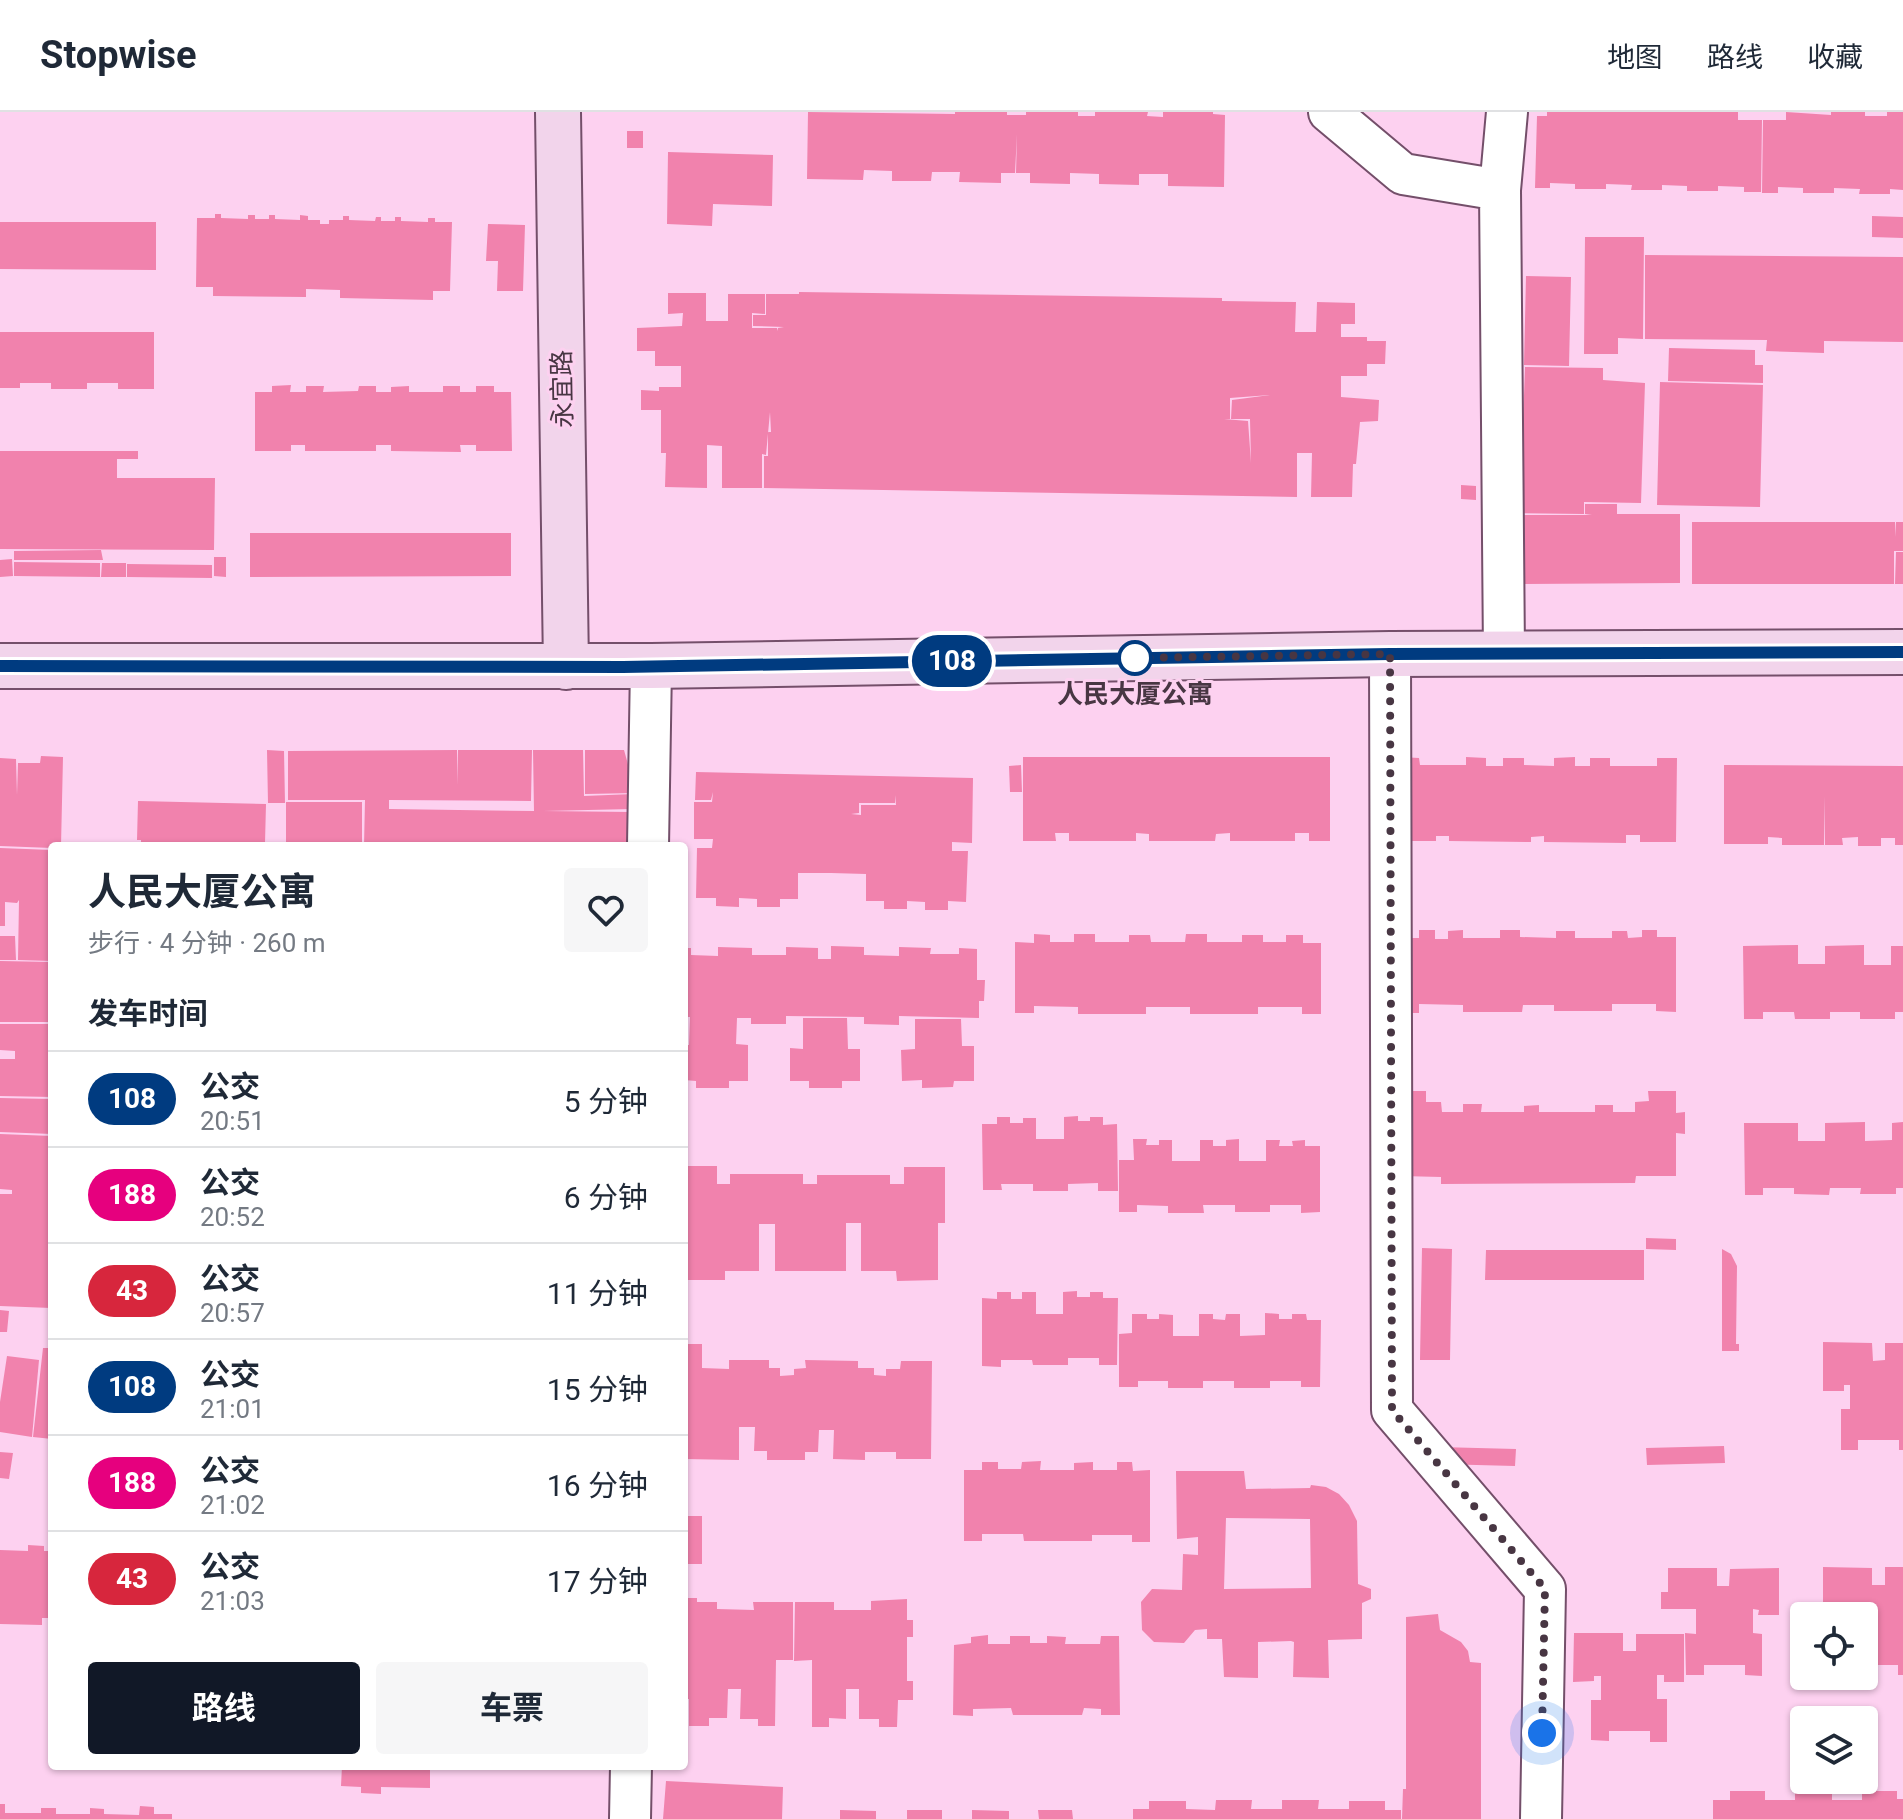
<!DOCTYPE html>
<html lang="zh">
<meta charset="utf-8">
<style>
:root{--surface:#fff;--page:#f6f6f7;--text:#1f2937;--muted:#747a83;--line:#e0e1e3;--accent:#111827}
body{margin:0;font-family:Roboto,"Noto Sans SC",sans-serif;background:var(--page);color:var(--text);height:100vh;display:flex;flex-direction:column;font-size:30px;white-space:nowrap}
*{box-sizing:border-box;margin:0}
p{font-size:26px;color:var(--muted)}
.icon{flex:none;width:44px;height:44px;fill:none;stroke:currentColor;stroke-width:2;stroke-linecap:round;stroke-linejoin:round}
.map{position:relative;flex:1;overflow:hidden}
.details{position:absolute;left:48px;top:730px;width:640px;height:928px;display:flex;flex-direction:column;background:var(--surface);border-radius:8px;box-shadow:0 2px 6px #0004}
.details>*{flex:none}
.badge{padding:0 16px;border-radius:26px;font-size:28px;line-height:52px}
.fabs{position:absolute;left:1790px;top:1490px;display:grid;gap:16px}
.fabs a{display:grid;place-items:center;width:88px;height:88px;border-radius:8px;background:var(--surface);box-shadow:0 2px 6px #0004;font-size:40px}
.you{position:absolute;width:40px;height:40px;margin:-20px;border:6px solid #fff;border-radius:50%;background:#1a73e8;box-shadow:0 0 0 12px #1a73e833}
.map>.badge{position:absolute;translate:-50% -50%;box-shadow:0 0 0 4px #fff}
h2{padding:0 40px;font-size:30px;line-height:72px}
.round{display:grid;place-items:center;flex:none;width:84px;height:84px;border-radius:8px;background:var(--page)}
.headline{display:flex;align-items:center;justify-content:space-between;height:136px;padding:0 40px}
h1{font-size:38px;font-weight:700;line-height:60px}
.cta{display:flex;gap:16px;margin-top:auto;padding:16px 40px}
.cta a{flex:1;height:92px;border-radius:8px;background:var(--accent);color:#fff;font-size:32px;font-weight:700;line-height:92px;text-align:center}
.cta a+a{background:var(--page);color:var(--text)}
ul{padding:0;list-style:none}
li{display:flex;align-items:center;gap:24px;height:96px;padding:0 40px;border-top:2px solid var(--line)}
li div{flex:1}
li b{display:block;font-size:30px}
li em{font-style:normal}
li .badge{min-width:88px;font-weight:700;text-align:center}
header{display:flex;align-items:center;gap:48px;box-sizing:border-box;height:112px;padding:0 40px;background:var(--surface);border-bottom:2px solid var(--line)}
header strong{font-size:38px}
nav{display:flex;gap:44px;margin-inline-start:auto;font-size:28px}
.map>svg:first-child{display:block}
.building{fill:#f182ad;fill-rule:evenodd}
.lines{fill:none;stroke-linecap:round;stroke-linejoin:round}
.street-casing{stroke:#744f6a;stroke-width:44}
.secondary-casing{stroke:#744f6a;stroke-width:48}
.street{stroke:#fff;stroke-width:40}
.secondary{stroke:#f2d4eb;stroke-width:44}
.line-casing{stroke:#fff;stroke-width:18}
.line{stroke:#003b80;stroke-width:12}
.walk{stroke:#483643;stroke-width:8;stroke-dasharray:0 14.4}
.stop-dot{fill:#fff;stroke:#003b80;stroke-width:4}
.labels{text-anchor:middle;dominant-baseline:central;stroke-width:6;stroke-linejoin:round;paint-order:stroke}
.street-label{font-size:26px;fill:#483643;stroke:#fdd1f0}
.stop-label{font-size:26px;font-weight:bold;fill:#483643;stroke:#fdd1f0}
</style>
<header>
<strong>Stopwise</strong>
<nav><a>地图</a><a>路线</a><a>收藏</a></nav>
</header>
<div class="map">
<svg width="1903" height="1707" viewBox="0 0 1903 1707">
<rect width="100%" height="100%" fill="#fdd1f0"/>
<path class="building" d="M808,0L955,2V0H1007V3H1026V0H1078V4H1095V0H1148L1147,4L1163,5V0H1213V2L1225,3L1224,75L1168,74V62H1139V73L1099,72V62L1070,61V72L1030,71V61H1016L1017,22L1015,61H1001V71L959,70L960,60H932L931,69H892V59L864,58L863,68L807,67Z
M1547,0H1738V8H1762L1761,80H1744V75L1718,74V79H1687V74L1662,73V78H1631L1632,73L1606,72V77H1575V72L1550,71V76H1535L1537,4H1547Z
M1786,0L1831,3V0H1865V4H1887V0H1903V78L1890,77V82H1859L1860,77L1834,76V81H1803V76L1778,75V81H1762L1763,8H1786Z
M627,19H643V36H627Z
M668,40L773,43L772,94L713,92L712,114L667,112Z
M215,102H221V106L248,107V103H255V107H269V103H275V107L300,108V103L308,104V108H320V112H329V108H343V104H349V108L375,109L376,105H381V109H395V105H401V109L428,110V106H435V110H452L450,179H433V188L340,186V178L306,177V185L213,184V175H196L197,106H215Z
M1872,104L1903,105V126L1872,125Z
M0,110H156V158L0,157Z
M488,112L525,113L523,179H497L498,149H486Z
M1585,125H1644L1643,227L1618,226V242H1584Z
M1645,143L1903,145V230L1824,229V241L1766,239L1767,228L1645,227Z
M1526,164L1571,165L1569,254L1524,253Z
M799,180L1222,186V189L1296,190L1295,220H1316L1317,190L1355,191V212H1341V225H1367V229H1386L1385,252H1367V264H1341V285L1379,288L1378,309L1360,310L1356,352H1353L1352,385H1311L1312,341H1297V385L764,376V344H768V320H771L770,300L766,343L762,342V376H722V334L707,333V376L665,375L666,341H661V298H641V278L659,279V275H681V254H655V239H637V216L682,214L683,201L668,202V181H706V209H728V182H765V202L752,201V216H777L778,219V216L784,215L753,214V203H766V182H799ZM1270,283L1232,288L1231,307H1250L1251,351L1248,309L1224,307H1230V286Z
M0,220H154V277H118V271H87V277H51V271H20V276H0Z
M1669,236L1755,238V253H1763V271L1668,269Z
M1525,255L1603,256V268L1645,271L1641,391L1584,390V402L1511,401L1521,370Z
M1660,270L1763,273L1760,395L1657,393Z
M291,273L290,280H306V274H324L323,280L358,279L359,274H376V280H391V275L409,274V280H443V274H460V280H476V274H494V280H511L512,339H476V333H460L461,340L391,339V333H376V339H305V333H291V339H255V280H272V274Z
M0,339H138V347H117V366H215L214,438L0,437Z
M1461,373L1476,374V388L1461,387Z
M1585,392H1617V402H1680V471L1512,472L1513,403H1592L1585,402Z
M1692,410H1895V425L1896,410H1903V439H1894V472H1692Z
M250,421H511V464L250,465Z
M101,438L103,448H14V439Z
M1896,440H1903V472H1895Z
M214,445H226V465L214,464Z
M12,447L13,464L0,465V448Z
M14,450L100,451V465L14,464Z
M102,451H126V465H101Z
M127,452L212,453V466L127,465Z
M267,638L284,639L285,691H268Z
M457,638L458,673V638H532L531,689L389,688V697L534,699L533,638H583L584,684L633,682V697L543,699L632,700V734H364L365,688H288V639Z
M585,638H624L636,681L585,682Z
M41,644L63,645L61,734H52V736L0,734V646L16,647L17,683L18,651H40Z
M1023,645H1330V729H1309V721H1295V729H1230V721L1216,722L1215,729H1149V722L1136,721V729H1069V721H1055L1056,729H1023Z
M1400,645L1419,646L1420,653H1466V645L1486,646V654H1503V646H1524V653L1554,654V646L1575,645V654H1590V646H1610V654H1657V646H1677L1676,730H1640V723H1626V731L1544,730V724L1531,725V730L1449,729V724H1436V729H1400Z
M1021,653L1022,680H1010L1009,654Z
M1724,653L1903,654V733H1895V726H1881V734H1858V725L1842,726L1843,733H1825V684L1824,733H1782V726L1768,725V732H1724Z
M696,660L973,666L972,731L952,730V739H968L966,790L948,789V798H925V790L907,789V797H884V789H866V762L831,761H798V787H780V795H757V787L739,786V795L716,794V786H696L697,736H712L713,727H694V690H712L713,680L711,688H695ZM895,683L896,693H861V703L851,702L859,701V691H895Z
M138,689L266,692L265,731L263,734H141V728H137Z
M286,690H362V734H286Z
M0,736L52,738V849L18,848L19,788L17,791L5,790V814H0Z
M1419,818H1435V827H1448V819L1463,818V826H1500V818H1520V825L1556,826V819H1575V826H1612V819H1627L1628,826L1642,825V818H1657V825H1676V900L1656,899V892H1612V899H1554V893H1523L1522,900H1463V893L1419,892V901H1399L1400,826H1419Z
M1034,822L1050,823V830H1074V822H1095V830H1129V823H1150L1151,830H1185L1186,822H1207V830H1242V823H1263V830H1286V823H1303V831H1321V902H1302V895H1258V902H1190V895H1146V902H1078V895L1034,894V901H1015V830L1034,831Z
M0,824H15L16,848H0Z
M1798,833V852H1825V834L1864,833V853H1891V834H1903V900H1895V907H1860V900H1830V907H1795L1794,900H1763V907H1744L1743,834Z
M831,834L864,835V843L899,844V835L931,836L930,842H959V836L977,837V868H985L984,889H979V906L899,904V913L864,912V905L786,904V912H751V906H737L736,932L748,933V969H729V976H696V969L684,968V933H689L690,905H684V836H691V843L718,844V835L752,836V843H786V835L818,836V847H831Z
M0,849L52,850V910H0Z
M803,906H847L848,937H860V969H842V976H809V969H790V936L803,937Z
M915,907H961L962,934H974V969H954L953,975L922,976V968L902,969L901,938L915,937Z
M0,912H52V985L0,984V947H15V939L0,938Z
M1401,979H1426V990H1441L1442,1000H1463V992H1482L1481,1000H1524V994L1539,993V1000H1595V993H1613V1000H1635V990L1649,989L1648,979H1676V1001L1685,1000V1022L1676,1021V1064H1636L1635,1071L1441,1072V1065L1401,1064Z
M0,986L52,987V1022L0,1020Z
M1078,1004V1009H1090V1005H1103V1013L1117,1012L1118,1079H1098V1071L1068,1072V1079H1033V1072H1001L1002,1078H983L982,1012H997V1005H1010V1011H1023V1006H1036V1027H1064V1005Z
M1865,1010V1029L1892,1028V1011L1903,1010V1076H1896V1082H1860L1861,1076H1830L1829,1083L1794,1082V1076H1763V1083H1745L1744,1011H1798V1029H1825V1011Z
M0,1022L52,1024L51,1196L0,1194V1082H12V1078L0,1077Z
M1133,1027H1147L1146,1033H1159V1028H1172V1049H1200V1028H1213V1034H1226V1028L1239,1027V1049H1266V1028H1280L1279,1034H1293L1292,1029L1305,1028V1034H1320V1100L1301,1101V1093H1270V1100H1235V1093H1203L1204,1101H1168V1094L1137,1093V1100H1119V1048H1134Z
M684,1054H717V1072H730V1062H803V1072H817V1063H890V1072H904V1055H945V1111H938V1168L897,1169L896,1159H861V1111H846V1159H775V1112H759V1159H725V1168H684Z
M1646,1126L1676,1127V1138L1646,1137Z
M1422,1136L1452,1137L1450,1248H1420Z
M1722,1137L1731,1142L1737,1154L1736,1232H1739V1239H1722Z
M1486,1138H1644V1168H1485Z
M1077,1179V1185H1090V1180H1103V1186H1118L1117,1253H1099V1246H1068V1253H1033L1032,1248H1001V1255L982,1254V1186L997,1187V1180H1011V1187H1022V1180H1036V1202H1063V1180Z
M0,1198L9,1199L7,1220H0Z
M1265,1201L1279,1202V1207H1292V1202H1306L1307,1208H1321L1320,1275H1301V1269H1270V1276H1234V1269H1203V1276H1168V1269H1138V1275H1119V1222L1132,1221V1202H1147V1207H1159V1202L1173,1203V1224H1199V1202H1213V1207L1225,1208L1226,1202H1240V1224L1265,1223Z
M1823,1230L1872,1231L1873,1249L1885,1248V1231H1903V1338H1899V1328H1858V1338H1841V1297H1850V1273H1844V1279H1823Z
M684,1232H702V1256L729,1257V1248H769V1256H780V1264L794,1263V1257L806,1256L805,1248L858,1249V1256H874V1263L886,1264V1257H900L901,1249H932L931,1347H896V1340H865V1348L833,1347L834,1318H819L818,1340H805V1348H767V1339H754L755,1315H739V1348L684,1347Z
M43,1236H52V1327L33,1325Z
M7,1244L39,1248L32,1325L0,1320V1290Z
M1724,1334L1725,1351L1647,1353L1646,1336Z
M1439,1335L1516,1337L1515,1354L1438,1352Z
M0,1340L13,1341L9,1367L0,1366Z
M1041,1349L1040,1358H1074V1351L1093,1350V1358H1117V1350H1132L1133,1359L1150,1358V1430H1132V1423H1092V1429H1024L1023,1422H982V1429H964V1358H982V1350H998V1357H1021L1022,1350Z
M1176,1359H1244L1246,1377L1310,1376L1311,1373L1326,1375L1339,1382L1349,1393L1357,1409L1358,1472L1371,1477V1487L1362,1491V1527L1328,1528L1329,1566L1293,1565L1294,1530L1291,1529L1258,1530V1566L1224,1565L1222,1527H1207V1517L1195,1518L1184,1531L1154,1530L1142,1518L1141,1490L1152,1477L1182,1478L1183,1442L1198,1443V1425L1177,1427ZM1226,1406L1310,1407L1311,1476L1224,1477Z
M684,1404H702V1452H684Z
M28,1433L44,1434V1439H52V1506H42V1513L0,1512V1438L28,1439Z
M1823,1455L1872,1456V1473H1885V1455H1903V1563H1898V1553H1864V1504H1850V1498H1844L1843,1504H1823Z
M1668,1456H1717V1474H1729L1730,1457L1779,1456V1503H1758L1759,1498L1753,1497V1521L1762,1522V1564L1745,1563V1553H1704V1563H1686L1685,1521L1696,1522V1497H1661V1480H1668Z
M684,1486H697V1490H717V1497L754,1498L753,1490H793V1548H776L775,1614H758V1607H740L741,1577H728L727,1606H709V1614H689V1587H684Z
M907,1487V1508H913V1525H907V1569H913V1588H898L897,1615H879V1607H859V1577H846V1607L829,1606V1615H812V1548L794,1549L795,1490H834V1498H871V1489Z
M1438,1502L1440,1518L1461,1530L1468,1539L1470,1550L1481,1551V1707H1402L1403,1677H1406V1505Z
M1574,1521H1623V1539H1636V1522H1684V1570H1664V1563H1657V1587H1667V1630H1650V1619H1609V1629L1591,1628V1588H1601V1564H1594V1569L1573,1570Z
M988,1523V1532H1010V1524H1030V1531H1047V1524L1066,1525L1065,1532H1100L1101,1524H1119L1120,1603H1101V1597L1084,1596L1082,1603H1013L1011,1596L973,1597V1604L953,1603L954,1533L971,1531V1525Z
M342,1654H445V1658L430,1657V1676L381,1675V1682L361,1681V1675L341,1674Z
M666,1669L783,1675L782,1707H663Z
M1730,1679H1765V1688H1795V1679H1832V1688H1862V1679H1897V1687H1903V1707H1713V1688H1730Z
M1216,1688H1252L1251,1697H1282V1688H1319L1318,1697H1349V1689H1385V1698H1401V1707H1133V1697H1149V1689H1186V1697L1215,1698Z
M0,1692H5V1701H41V1696H56V1702H90V1696L104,1697V1702L139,1703L140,1694L154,1695V1702H172V1707H0Z
M840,1698L876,1699V1707H840Z
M907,1698H942V1707H907Z
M972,1698L1009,1699V1707H972Z
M1038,1698H1072L1073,1707H1039Z"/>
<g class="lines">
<defs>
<path id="street" d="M1329,0L1403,62L1500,78
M1390,542L1392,1298L1545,1477L1541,1707
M1504,542L1500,78L1507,0
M648,734L651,554
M630,1707L631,1654"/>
<path id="secondary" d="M558,0L566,555
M0,554H651L1390,542L1903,540"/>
</defs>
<use href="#street" class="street-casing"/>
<use href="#secondary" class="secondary-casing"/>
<use href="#street" class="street"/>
<use href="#secondary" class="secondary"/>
</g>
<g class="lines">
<defs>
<path id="line" d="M0,554L623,555L1390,542L1903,540"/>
</defs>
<use href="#line" class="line-casing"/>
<use href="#line" class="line"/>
<path class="walk" d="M1135,546L1390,542L1392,1298L1545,1477L1542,1621"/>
</g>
<circle class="stop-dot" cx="1135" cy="546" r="16"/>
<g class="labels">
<g class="street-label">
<text transform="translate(562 277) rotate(-91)">永宜路</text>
</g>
<g class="stop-label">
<text x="1135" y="582">人民大厦公寓</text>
</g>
</g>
</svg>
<div class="fabs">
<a><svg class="icon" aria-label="locate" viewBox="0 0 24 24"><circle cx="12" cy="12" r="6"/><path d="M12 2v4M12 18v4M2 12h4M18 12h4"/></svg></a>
<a><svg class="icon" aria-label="layers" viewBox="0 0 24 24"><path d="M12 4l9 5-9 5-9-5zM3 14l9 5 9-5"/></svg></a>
</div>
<div class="you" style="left:1542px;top:1621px"></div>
<b class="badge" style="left:952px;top:549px;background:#003b80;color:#fff">108</b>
<section class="details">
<div class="headline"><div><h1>人民大厦公寓</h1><p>步行 · 4 分钟 · 260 m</p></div><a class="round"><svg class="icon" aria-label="heart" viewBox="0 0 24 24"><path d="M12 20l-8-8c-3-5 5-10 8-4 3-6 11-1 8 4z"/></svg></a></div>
<h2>发车时间</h2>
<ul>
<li><span class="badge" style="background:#003b80;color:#fff">108</span><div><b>公交</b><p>20:51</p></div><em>5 分钟</em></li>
<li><span class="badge" style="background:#e6007e;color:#fff">188</span><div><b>公交</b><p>20:52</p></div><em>6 分钟</em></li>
<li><span class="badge" style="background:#d7263d;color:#fff">43</span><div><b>公交</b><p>20:57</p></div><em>11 分钟</em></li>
<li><span class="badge" style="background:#003b80;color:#fff">108</span><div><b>公交</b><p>21:01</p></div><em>15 分钟</em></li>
<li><span class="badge" style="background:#e6007e;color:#fff">188</span><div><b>公交</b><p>21:02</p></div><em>16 分钟</em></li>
<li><span class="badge" style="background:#d7263d;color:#fff">43</span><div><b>公交</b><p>21:03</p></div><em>17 分钟</em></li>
</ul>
<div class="cta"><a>路线</a><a>车票</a></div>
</section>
</div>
